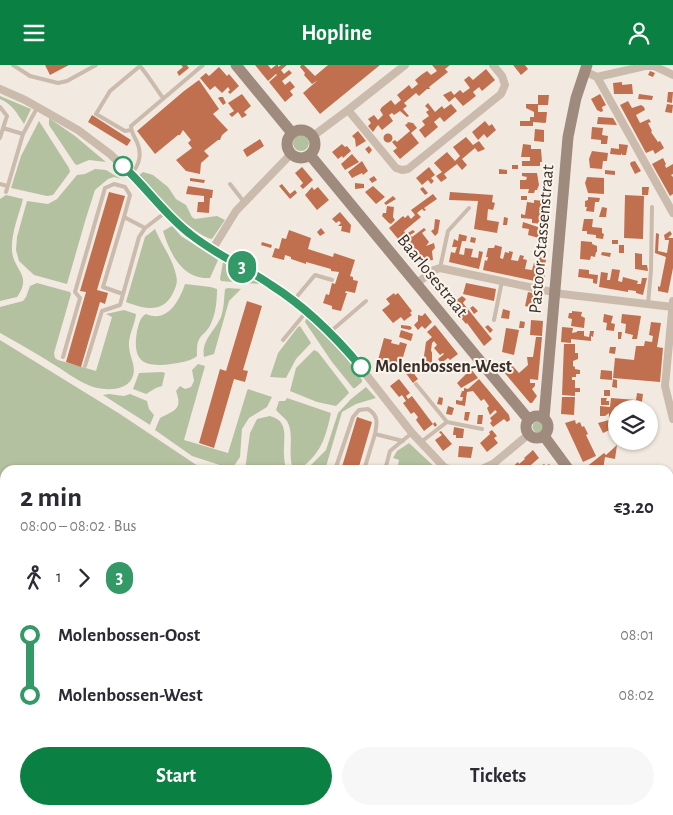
<!DOCTYPE html>
<meta charset="utf-8">
<style>
:root{--surface:#fff;--page:#f7f7f7;--text:#2b2b33;--muted:#7c7c81;--accent:#0b8043}
body{margin:0;font-family:"Alegreya Sans",sans-serif;background:var(--page);color:var(--text);height:100vh;display:flex;flex-direction:column;font-size:19px;white-space:nowrap}
*{box-sizing:border-box;margin:0}
p{font-size:16px;color:var(--muted)}
.icon{flex:none;width:28px;height:28px;fill:none;stroke:currentColor;stroke-width:2;stroke-linecap:round;stroke-linejoin:round}
.map{position:relative;flex:1;overflow:hidden}
.side{position:absolute;left:0px;top:400px;width:674px;height:350px;display:flex;flex-direction:column;background:var(--surface);border-radius:15px 15px 0 0;box-shadow:0 1px 4px #0004}
.side>*{flex:none}
.badge{padding:0 10px;border-radius:16px;font-size:18px;line-height:32px}
.controls{position:absolute;left:608px;top:335px;display:grid;gap:10px}
.controls a{display:grid;place-items:center;width:50px;height:50px;border-radius:50%;background:var(--surface);box-shadow:0 1px 4px #0004;font-size:25px}
.map>.badge{position:absolute;translate:-50% -50%;box-shadow:0 0 0 2px #fff}
.legs{display:flex;align-items:center;gap:8px;height:55px;padding:0 20px;font-size:16px}
.legs p{margin-inline-start:auto}
.headline{display:flex;align-items:center;justify-content:space-between;height:85px;padding:0 20px}
h1{font-size:28px;font-weight:700;line-height:38px}
.button{display:flex;gap:10px;margin-top:auto;padding:10px 20px}
.button a{flex:1;height:58px;border-radius:30px;background:var(--accent);color:#fff;font-size:20px;font-weight:700;line-height:58px;text-align:center}
.button a+a{background:var(--page);color:var(--text)}
ul{padding:0 20px;list-style:none}
li{display:flex;align-items:center;gap:18px;height:60px;font-size:19px}
li i{display:grid;place-items:center;width:8px;height:100%;margin:0 6px;background:currentColor}
li i::after{content:'';width:12px;height:12px;margin:-6px;border:4px solid;border-radius:50%;background:var(--surface)}
li p{margin-inline-start:auto}
li:first-child i{background:linear-gradient(#0000 50%,currentColor 0)}
li:last-child i{background:linear-gradient(currentColor 50%,#0000 0)}
header{display:flex;justify-content:space-between;align-items:center;height:65px;padding:0 20px;background:var(--accent);color:#fff;font-size:22px;font-weight:700}
.map>svg:first-child{display:block}
.green{fill:#b4c1a0}
.water{fill:#80aaae}
.building{fill:#c1704f}
.lines{fill:none;stroke-linecap:round;stroke-linejoin:round}
.lane{stroke:#cabbac;stroke-width:4}
.street{stroke:#cabbac;stroke-width:8}
.secondary{stroke:#9e8b7d;stroke-width:11}
.line-1-casing{stroke:#fff;stroke-width:11}
.line-1{stroke:#396;stroke-width:8}
.stop-1-dot{fill:#fff;stroke:#396;stroke-width:2.5}
.labels{text-anchor:middle;dominant-baseline:central;stroke-width:4;stroke-linejoin:round;paint-order:stroke}
.street-label{font-size:18px;fill:#382f2a;stroke:#faf4ec}
.stop-label{font-size:18px;font-weight:bold;fill:#382f2a;stroke:#faf4ec;text-anchor:start}
</style>
<header><svg class="icon" aria-label="menu" viewBox="0 0 24 24"><path d="M4 6h16M4 12h16M4 18h16"/></svg>Hopline<svg class="icon" aria-label="person" viewBox="0 0 24 24"><circle cx="12" cy="8" r="4"/><path d="M4 21q1-7 8-7t8 7"/></svg></header>
<div class="map">
<svg width="673" height="750" viewBox="0 0 673 750">
<rect width="100%" height="100%" fill="#f2eae0"/>
<path class="green" d="M0,31L31,44L24,59C17,48 12,39 0,34Z
M49,53L75,71L106,97L89,95L77,100L75,99L49,60Z
M39,56L69,103L70,107L53,130L47,131L11,123L21,91Z
M293 78a8 8 0 1 1 16 0a8 8 0 1 1-16 0Z
M95,104L106,105L121,114L114,112L108,114L95,125L86,153L67,219L34,210L19,196L16,185L17,172L27,136L48,139L57,134L77,110L85,109Z
M143,107L153,110L168,122L176,134L186,140L192,152L195,154L217,151L225,155L212,174C193,171 152,126 138,111Z
M6,130L23,134C19,150 11,168 12,185C13,206 33,209 17,232L0,236V134Z
M172,161L181,171L218,195L210,213C183,215 170,189 163,166Z
M155,164C161,179 173,194 176,210C178,217 176,222 173,228C163,249 144,244 126,237L145,172Z
M223,197L261,218L260,219L221,216L220,214Z
M37,218L70,227L71,229L54,288L55,293L58,295L96,306L112,252L106,249L124,245L136,249C135,260 128,270 129,282C130,294 138,303 131,315C123,328 97,325 86,319C74,314 64,305 53,299C36,288 18,278 0,268V242L23,236L26,232L30,221Z
M185,219L211,222L217,224C217,234 216,247 212,256C205,274 196,266 197,291C191,296 180,298 171,299C143,303 132,296 137,266C139,259 140,252 146,249C167,258 179,237 185,219Z
M228,223L241,224L229,236L214,289L204,292C201,275 215,266 221,252C224,243 224,234 225,224Z
M309,253L343,288L362,315V317L355,323H353L332,297L305,257L306,254Z
M300,261L311,278L296,294L286,313L270,312L278,288L298,262Z
M0,275L120,349L204,405H5V579L0,577Z
M314,285L318,287L348,326L349,328L336,341L317,337L290,326L296,303Z
M198,299L205,301L184,375L228,388L247,326L248,324L272,332L267,342L249,353L242,364L240,392L232,404L192,391L155,365L160,353C174,345 183,345 176,326L180,321L185,324L191,322L194,316L192,305Z
M162,307L165,308L162,321L156,323L146,329L133,324L139,308Z
M366,322L376,333L356,339L342,347L325,405H306L326,385L338,348L351,334Z
M109,329L124,331L130,329L147,336L149,344L154,350L150,360L103,330Z
M287,333L331,348C325,375 321,388 299,405L293,404C287,388 295,370 287,356C284,352 279,349 276,345L279,336H285Z
M270,351C290,356 283,374 284,389C284,394 285,400 286,405H245L250,368L257,354Z
M532.5 362a5.5 5.5 0 1 1 11 0a5.5 5.5 0 1 1-11 0Z
M409,378L438,405H397L399,395L393,393L397,386Z
M669,686L673,688V720L669,718Z
M669,726L673,728V750H513L493,745H669Z"/>
<path class="water" d="M0,598L5,601V745H444L462,750H0Z"/>
<path class="building" d="M45,0H69L50,10Z
M181,0H187L189,3L179,11L177,7L183,2Z
M255,0H268L271,4L276,0H278V2L281,0H287L281,5L284,9L289,5L292,8L282,16L285,20L290,16L295,22L290,26L293,30L285,37L269,17L277,10L276,9L268,16Z
M301,0H304L315,11L328,0H380L320,49L303,28L318,15L312,19L304,10L305,8L300,2Z
M432,0H450L445,4L448,7L429,22L430,24H427L419,31L416,28L404,38L407,41L403,44L409,51L407,52L400,46L394,50L392,48L389,50L393,56L382,65L378,60L373,67L368,61L371,58L368,54L374,50L378,55L383,50L380,45L382,42L391,35L395,40L401,35L397,30L409,20L412,24L418,19L415,15L421,10L427,6L431,10L437,6Z
M513,0H525L528,4L521,10Z
M219,2L227,11L229,9L239,21L230,29L228,27L230,25L228,22L222,28L215,21L210,25L200,13L206,8L209,11Z
M486,4L495,15L482,26L479,22L473,27L476,31L463,41L455,32L449,37L443,30L451,26L454,30L460,25L463,28L470,23L464,15L469,11L473,15Z
M650,6L655,8L653,12L648,10Z
M199,15L219,44L213,49L228,65L222,70L220,75H218L204,86L209,91L201,98L200,109L186,106L176,95L192,83L188,78L191,75L183,65L180,70H178L155,89L137,66L184,26Z
M622,17V20L632,19L633,29H614L613,18Z
M668,27H673L672,38L667,37Z
M242,29L251,41L244,47L247,50L242,53L238,47L232,52L229,49L234,46L228,38Z
M600,29L606,40L602,42L603,46L601,47L597,45L591,34Z
M639,29L653,31L652,35L638,34Z
M538,30H549L548,40H538Z
M220,32H223L226,38L223,40L218,33Z
M628,36L632,43L641,40L644,42L645,45L636,50L640,58L649,54L651,57L648,58L652,66L651,67L658,77L660,76L664,83L655,89L653,85L646,88L620,40Z
M428,38L435,47L442,41L444,44L451,39L457,46L444,57L440,52L434,57L438,62L425,73L419,65L425,60L422,56L429,51L426,47L429,45L425,41Z
M526,39H538V47H547L546,57L545,58L533,57V61H520V56H530V52H534V47L526,43Z
M667,39L673,40L672,48L665,47Z
M92,50L131,75L127,81L88,57Z
M598,52L613,53L617,60L597,59Z
M485,56L489,61L492,59L496,65L487,73L484,69L478,75L472,67Z
M407,57L413,58L417,63L411,68L419,78L400,94L393,86L397,83L392,77L395,75L397,77L410,66L405,60L408,58Z
M592,62L603,63L602,70L608,71L607,79H601V75L591,74Z
M535,64L544,65V77L534,76Z
M358,66L366,76L356,82L355,74L352,71Z
M383.5 73a4.5 4.5 0 1 1 9 0a4.5 4.5 0 1 1-9 0Z
M466,72L473,80L479,76L485,84L478,87L475,83L462,94L467,100L462,105L457,99L444,109L447,113L441,117L436,111L442,107L434,98L447,87L455,96L460,91L453,82Z
M260,74L264,81L247,92L243,85Z
M342,79L345,82L347,81L351,86L343,93L342,91L338,94L332,87Z
M523,79L531,80V84H541L542,97H540V101H522V96H530V92H521Z
M619,79L628,80L626,90H622V88L621,90L610,89L611,83L619,84Z
M369,81L372,85L369,89L365,84Z
M592,86L608,88L607,96H603L602,104L590,103L589,94Z
M352,89L359,97L345,105L341,99Z
M663,93L666,99L665,100L666,103L673,99V109L671,110L673,112V129L670,131L652,99Z
M362,96L368,106L363,110L362,108L352,113L348,107Z
M635,96L641,106L635,109L630,99L631,97Z
M512,100H518V104H512Z
M302,102L313,115L303,124L300,121L303,118L295,108Z
M429,102L435,110L431,113L434,116L431,119L428,115L422,120L416,113Z
M499,104L507,105V109H499Z
M605,105L615,106V110L605,109Z
M522,108H537L539,120L537,125H535L534,128H528L529,124H520V115H526L527,112L522,111Z
M374,111L377,115L372,118L369,114Z
M587,112L604,113V129L588,128L585,118Z
M190,113L205,115L204,118L190,116Z
M355,118L364,119V123L355,124Z
M282,119L290,129L295,125L297,128L290,134L279,121Z
M188,121L213,125L212,133H210L209,148L197,147L198,137H204V131L186,129Z
M373,121L385,132L376,139L365,127Z
M312,122L314,125L318,122L329,135L317,145L305,130Z
M423,122L428,128L425,130L420,124Z
M642,122H649L648,130H642Z
M109,127L125,131L97,225L108,228L105,239L100,237L81,302L66,297L86,227L80,226Z
M450,127L493,130L492,137L495,138L493,145L488,144L487,155L499,157L497,168L474,164L478,136L449,135Z
M433,129L437,134L424,143L426,145L424,146L422,144L417,148L421,152L404,166L406,169L413,165L415,167L410,170L412,172L424,163L426,165L422,168L429,177L426,181L434,178L435,183L432,186L433,195L417,197L389,163L403,151L405,153L408,150L411,154L415,150L411,145Z
M625,130L644,131L643,174L624,173Z
M393,131L396,134L386,140L384,138Z
M521,131H527V135H521Z
M588,132L600,133L599,137H595L594,147L586,146L587,142H585V136L588,135Z
M534,135L545,136L543,159L532,158V154L521,153V149L525,150L527,137L534,138Z
M387,141L394,142L393,152L395,155L391,159L389,158L382,151L383,148H386Z
M602,142L607,143L606,152H599Z
M340,147L351,160L350,168L341,166L342,161H338L341,158L339,156L336,158L332,154Z
M504,152L508,153L507,160H503Z
M435,154L440,155L438,168L435,171L431,166L434,164Z
M584,154H593L592,162L602,163V168L604,169L603,174L596,173V170L587,169V166H582Z
M523,157L541,163L539,173L528,170L529,164L522,163Z
M321,163L325,168L320,171L317,167Z
M289,165L311,173L308,184L333,192L334,188L355,195L350,211L353,212V215L358,216L355,228L346,226L345,228H347L341,246L332,244V241L323,238L326,229L329,230L332,218L335,219L339,207L331,206V204L306,197V199L291,194V192L285,190L284,195L272,192L275,183L279,184L282,173L286,174Z
M670,166L672,169L668,173H673V203L668,228L658,226V221L660,222L666,192L655,188L656,168L659,169L658,186L667,188L669,175H665L664,170Z
M459,169L467,171L466,176H462L459,189L464,190L465,183L473,184L471,192L478,193L479,186L483,187L479,204L449,197L451,187L455,188L457,182H452L454,174L458,176Z
M471,172L476,173L475,178L470,177Z
M612,175H618V179H612Z
M581,176L592,177V179L597,181V187H596L595,192L591,191L590,195L580,194Z
M262,177L272,180L271,183L261,180Z
M495,180L502,182L500,193L503,194L505,187L509,188V186L513,187L511,195L518,196L520,190L524,191L523,194L527,195L525,204L532,205L534,198L538,199L539,191L546,193L544,218L483,205L485,195L487,196L488,192H486L488,183H494Z
M619,180H624V188H619Z
M602,187L611,188L610,192L601,190Z
M635,188L642,189V200H647L648,206L635,204Z
M579,204L589,205V209L598,210L597,219L593,218V214L578,212Z
M612,204L620,205L618,216L622,217L623,212L638,216L637,219H641L642,213H647L643,230L636,228V226L628,225V227L599,222L601,207L608,208L607,215H610Z
M466,218L496,224L494,236L463,229Z
M528,227L536,229L533,243L525,241Z
M394,228L395,230L398,228L412,246L410,248L412,250L404,256L401,252L393,258L382,245L390,239L386,234Z
M462,231L466,234L463,238L492,274L484,281L467,258L466,259L450,240Z
M247,236L262,241L243,305L248,306L245,317L234,314L214,383L199,378L220,304L226,306Z
M473,241L478,246L474,249L470,243Z
M503,244L510,246L509,254L501,253Z
M572,246L582,247L581,251L585,253L584,263L571,261L572,254L568,253L569,248H572Z
M425,248L432,257L425,264L422,261L418,265L414,260L418,256V250L422,251Z
M604,249L613,251L611,258L615,259L614,266L606,265L607,258L603,257Z
M622,249L641,251L637,274H632L633,270L625,268L626,259L621,258Z
M531,255L543,256L542,271L530,270Z
M520,256L525,257L524,263H519Z
M651,257L661,258L657,282L663,283L660,317L613,313L615,293L634,295L636,281H644L645,276L652,277L653,271L649,270Z
M401,260L410,261L412,263L410,265L401,263Z
M435,260L458,289L450,295L448,293L441,298L438,294L444,289L443,288L440,290L434,283L437,280L434,276L432,278L431,286L432,287V299L423,298L426,277L432,272L427,267Z
M488,260L493,265L490,268L485,262Z
M562,262L573,263L572,268L577,267V266H584V271L589,272L590,266H594L593,272L591,271V276L571,274V278L561,277Z
M506,263L519,265L514,290L502,287Z
M401,265L413,269L411,276L399,272Z
M618,267H622L621,274H618Z
M536,272H542L538,315L530,314V318H535V321L532,324L537,331L532,338H530L503,306L511,299L519,308L528,300L527,292H533Z
M384,273L392,275L391,278L399,280L400,277L407,279L400,302L378,295Z
M564,279H575V288H578V294L573,296V301L575,302V304L580,305V309H576V312H572V315H575V323H580V327H575V331L562,330Z
M610,282H616L615,289L609,288Z
M409,302L418,314L413,318L405,307Z
M471,304L478,313L461,323L457,318Z
M601,305L612,306V315L600,314Z
M399,314L410,328L406,331L408,334L412,331L433,359L435,357L437,360L435,362L433,359L424,366L416,355L418,352L414,347L411,349L403,338L406,336L402,330L399,332L390,321Z
M479,314L509,350L510,355L507,357L504,354L493,362L490,358L492,356L490,353L497,347L495,345L490,350L487,343L489,341L484,334L481,336L473,326L467,327L465,341L456,339V335L462,336L463,332H460L462,326H464V323L468,324Z
M613,314L617,315V323L612,322Z
M604,325H610V331H604Z
M637,328L643,329L641,344H616V362L603,368L598,358L609,355V348L605,351H600V341L610,342L611,333L636,335Z
M439,332L443,333L442,340L437,339Z
M562,332H575L574,350L561,349Z
M601,333H607L606,336H609V340H601Z
M448,341L454,343L452,350L446,349Z
M465,347H470L468,356L464,355Z
M478,350H483L482,359H477Z
M357,352L372,357L358,405H341Z
M575,355L576,359L580,357L582,362L584,361L588,369L586,370L596,391L583,397L565,358Z
M454,362L464,364L463,373H456V370H453Z
M492,365L497,371L494,373L498,378L487,387L480,378L490,369L489,367Z
M441,366L452,379L443,386L435,375L442,370L439,367Z
M617,380L615,394L605,392L603,405H586L585,403L604,388L606,390Z
M459,381L473,382L471,393L458,392Z
M533,385L539,393L525,405H511L510,404L518,397L519,399L525,394L524,393Z
M544,399L546,401L549,399L554,405H539V402Z
M617,402L631,404V405H616Z
M669,485L673,490V512L669,507Z
M669,553L673,558V568L670,564L669,565Z
M671,645L673,646V656H669Z"/>
<g class="lines">
<path class="lane" d="M13,0L30,11L58,18L67,16L96,0
M140,1C149,12 155,22 163,33
M0,42L7,51L3,63L23,69
M131,65L125,66L96,49L110,26L140,1
M0,73L3,63
M131,109C140,100 142,88 137,77C134,71 131,67 131,61L203,0
M0,119L7,121
M230,119L244,137
M6,127L23,69L37,43
M440,203L448,166L469,143
M123,229L103,222L124,152
M294,235L315,210L332,215
M648,239L651,205L652,142
M494,255L502,216
M330,267L366,236
M283,275L307,246
M63,292L80,233L75,227L105,123L114,119L125,122L130,130L124,152L145,163
M85,301L102,246L120,240L139,172L145,163L166,147
M416,319L447,357L421,377
M447,357L482,364
M335,405L353,352L359,345L368,344C379,351 377,358 375,369L403,376
M364,405L375,369
M385,405L390,386L412,368"/>
<path class="street" d="M584,6L597,12L673,148
M597,12L645,1H654L673,10
M0,24L25,35L78,65L110,89L131,109L166,147L189,168L212,185L271,219L307,246L350,289L412,368L445,403L454,405
M348,45L396,103L402,105L408,104L501,29L505,20L502,11L493,0
M313,71L348,45L405,0
M212,185L236,146L291,89
M416,219L434,205L440,203L562,229L673,242
M673,236L665,321L673,354
M480,405L493,399L529,369
M669,476H673
M669,660L673,661"/>
<path class="secondary" d="M236,0L292,68
M287 79a14 14 0 1 1 28 0a14 14 0 1 1-28 0Z
M310,90L529,355
M526 362a11 11 0 1 1 22 0a11 11 0 1 1-22 0Z
M544,353L568,72L576,33L587,0
M544,371L569,405
M669,526L673,531"/>
</g>
<g class="lines">
<defs>
<path id="line-1" d="M123,101C146,122 165,150 190,169C215,189 245,202 271,220C306,242 335,271 361,302"/>
</defs>
<use href="#line-1" class="line-1-casing"/>
<use href="#line-1" class="line-1"/>
</g>
<g class="stop-1-dot">
<circle cx="123" cy="101" r="9"/>
<circle cx="361" cy="302" r="9"/>
</g>
<g class="labels">
<g class="street-label">
<text transform="translate(542 174) rotate(-85)">Pastoor Stassenstraat</text>
<text transform="translate(432 211) rotate(51)">Baarlosestraat</text>
</g>
<g class="stop-label">
<text x="375" y="302">Molenbossen-West</text>
</g>
</g>
</svg>
<div class="controls">
<a><svg class="icon" aria-label="layers" viewBox="0 0 24 24"><path d="M12 4l9 5-9 5-9-5zM3 14l9 5 9-5"/></svg></a>
</div>
<b class="badge" style="left:242px;top:202px;background:#396;color:#fff">3</b>
<section class="side">
<div class="headline"><div><h1>2 min</h1><p>08:00 – 08:02 · Bus</p></div><b>€3.20</b></div>
<div class="legs"><svg class="icon" aria-label="walk" viewBox="0 0 24 24"><circle cx="13" cy="4" r="2"/><path d="M13 8l-2 6 4 7M11 14l-3 7M7 12l3-4h3l4 4"/></svg>1<svg class="icon" aria-label="forward" viewBox="0 0 24 24"><path d="M9 5l7 7-7 7"/></svg><b class="badge" style="background:#396;color:#fff">3</b></div>
<ul>
<li><i style="color:#396"></i><b>Molenbossen-Oost</b><p>08:01</p></li>
<li><i style="color:#396"></i><b>Molenbossen-West</b><p>08:02</p></li>
</ul>
<div class="button"><a>Start</a><a>Tickets</a></div>
</section>
</div>
